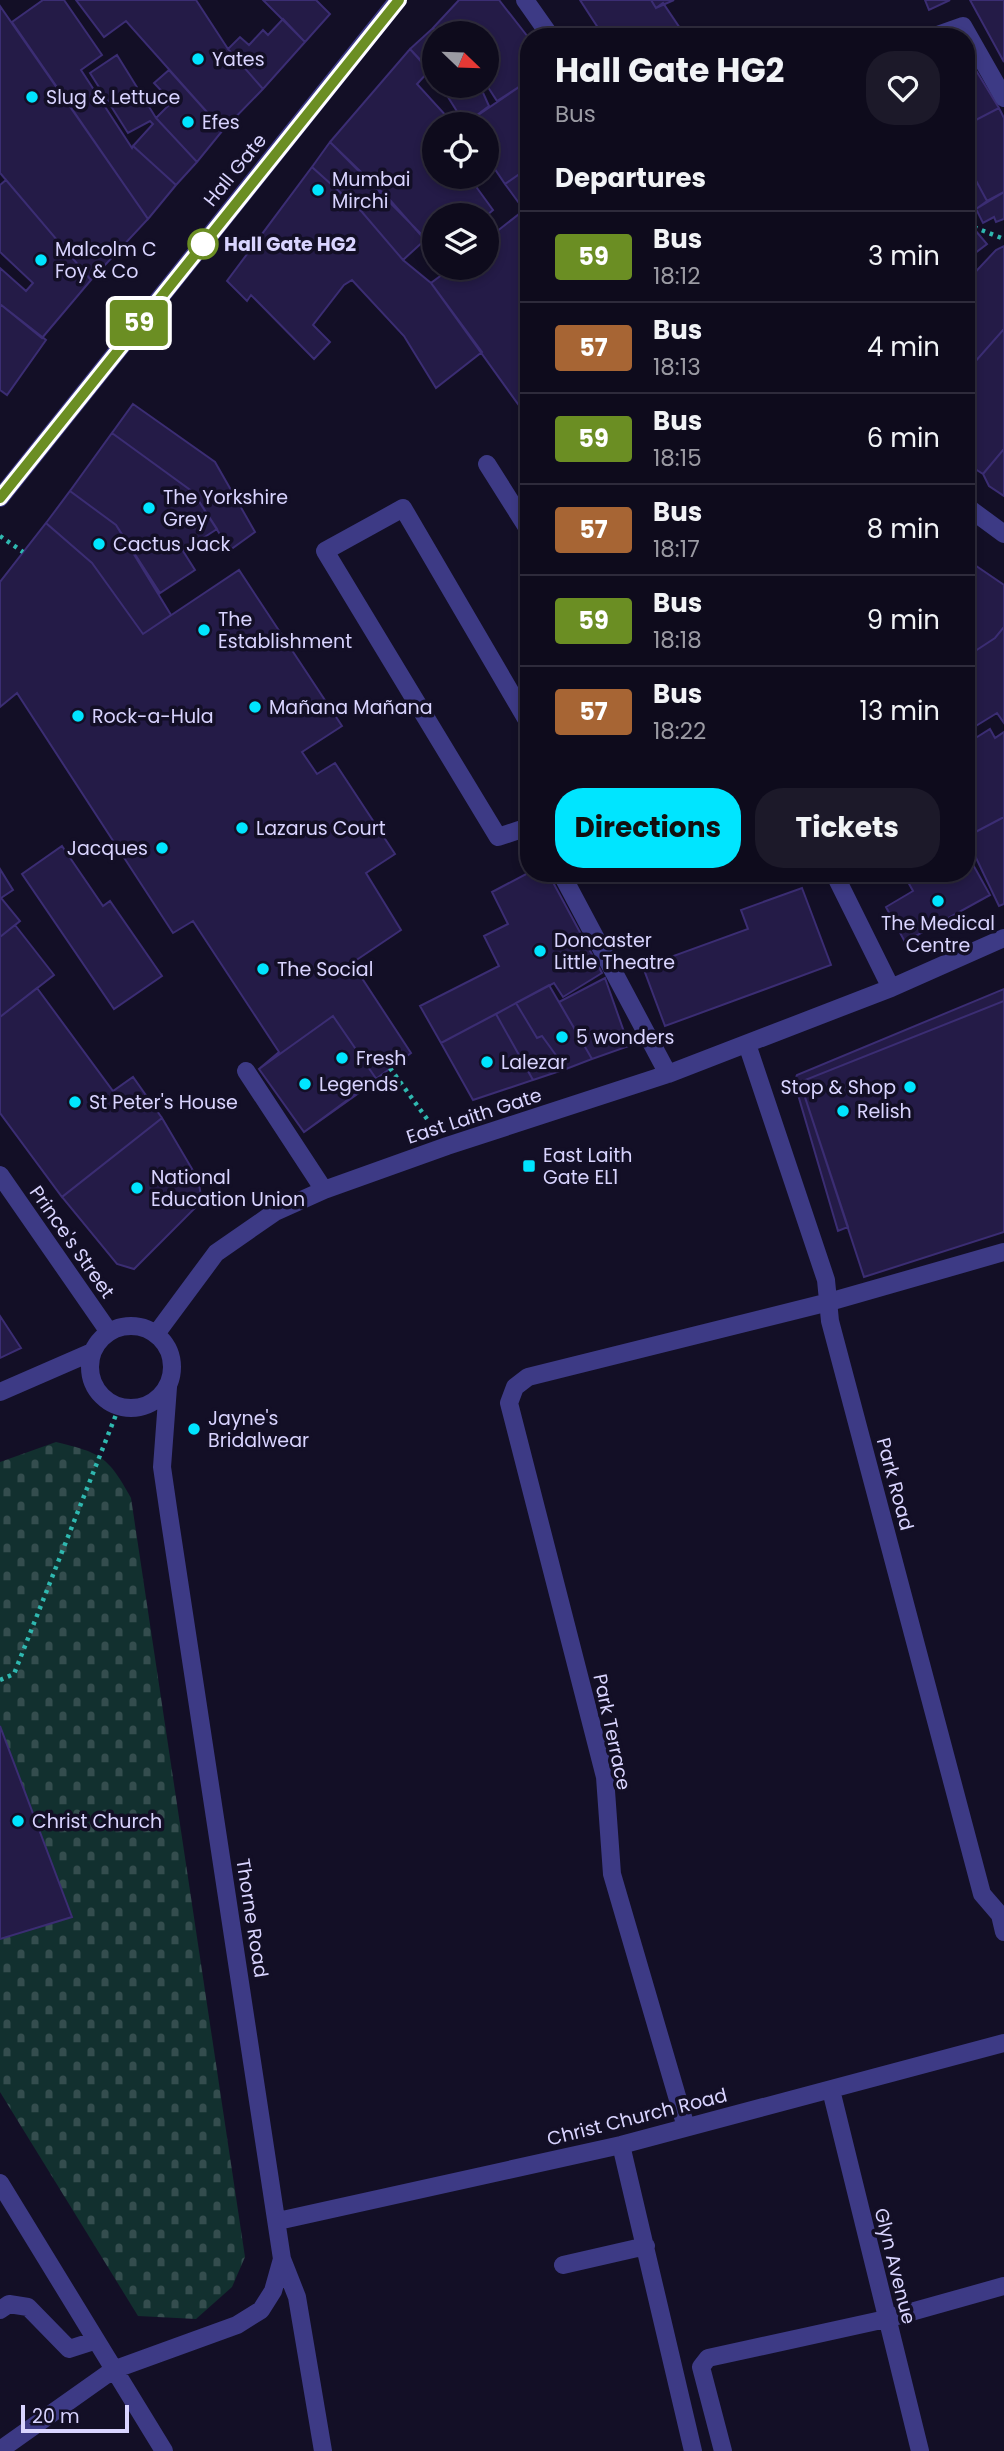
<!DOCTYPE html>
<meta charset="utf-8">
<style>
:root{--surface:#0e0b1c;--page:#1c1929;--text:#f1f3f6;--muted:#9b9ba3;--line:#2e2b3b;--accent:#00e5ff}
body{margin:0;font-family:Poppins,sans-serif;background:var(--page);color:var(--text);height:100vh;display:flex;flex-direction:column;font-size:26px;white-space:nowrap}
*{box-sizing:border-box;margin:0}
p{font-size:23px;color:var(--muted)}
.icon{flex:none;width:38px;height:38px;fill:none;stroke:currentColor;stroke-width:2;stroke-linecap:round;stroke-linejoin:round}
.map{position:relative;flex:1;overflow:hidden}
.side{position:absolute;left:520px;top:28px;width:455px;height:854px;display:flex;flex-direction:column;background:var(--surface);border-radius:28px;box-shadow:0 4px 10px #0003,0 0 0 2px var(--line)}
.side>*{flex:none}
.badge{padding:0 14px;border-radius:5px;font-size:24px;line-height:46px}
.needle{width:46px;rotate:113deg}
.controls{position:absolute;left:422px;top:21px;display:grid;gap:14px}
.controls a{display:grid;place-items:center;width:77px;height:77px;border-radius:50%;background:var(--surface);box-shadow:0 4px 10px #0003,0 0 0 2px var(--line);font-size:35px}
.scale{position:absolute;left:21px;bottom:18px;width:108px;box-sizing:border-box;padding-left:7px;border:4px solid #d9d4ff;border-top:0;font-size:19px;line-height:24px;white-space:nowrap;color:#d9d4ff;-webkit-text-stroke:5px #130f26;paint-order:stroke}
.map>.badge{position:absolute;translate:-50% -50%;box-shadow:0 0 0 4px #fff}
h2{padding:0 35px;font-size:26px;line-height:63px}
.round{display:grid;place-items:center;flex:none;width:74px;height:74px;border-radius:28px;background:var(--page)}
.summary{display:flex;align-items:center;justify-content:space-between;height:119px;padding:0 35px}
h1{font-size:33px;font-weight:700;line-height:52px}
.action{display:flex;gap:14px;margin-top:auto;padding:14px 35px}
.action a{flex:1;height:80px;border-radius:28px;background:var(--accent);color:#111;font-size:28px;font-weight:700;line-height:80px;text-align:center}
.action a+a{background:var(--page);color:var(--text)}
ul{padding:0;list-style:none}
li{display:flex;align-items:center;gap:21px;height:91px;padding:0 35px;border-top:2px solid var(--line)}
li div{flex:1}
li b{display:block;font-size:26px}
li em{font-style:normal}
li .badge{min-width:77px;font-weight:700;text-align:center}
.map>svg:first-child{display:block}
.cemetery{fill:url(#cemetery-stones)}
.building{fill:#241b47;stroke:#3b2d73;stroke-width:2}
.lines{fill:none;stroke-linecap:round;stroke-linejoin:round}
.path{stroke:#2fb8b0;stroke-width:4.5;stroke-dasharray:3.5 5;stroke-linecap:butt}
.minor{stroke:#3d3a85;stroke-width:18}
.line-casing{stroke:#fff;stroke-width:16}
.line{stroke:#6b8e23;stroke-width:10}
.poi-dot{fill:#00e5ff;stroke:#130f26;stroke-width:2.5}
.stop-dot{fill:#fff;stroke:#6b8e23;stroke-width:3.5}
.labels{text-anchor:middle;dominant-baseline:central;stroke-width:7;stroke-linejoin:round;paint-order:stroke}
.poi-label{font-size:19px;fill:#d9d4ff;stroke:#130f26;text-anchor:start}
.street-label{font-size:19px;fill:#d9d4ff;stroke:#130f26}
.stop-label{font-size:19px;font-weight:bold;fill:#d9d4ff;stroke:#130f26;text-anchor:start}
</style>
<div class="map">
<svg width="1004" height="2451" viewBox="0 0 1004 2451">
<defs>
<pattern id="cemetery-stones" width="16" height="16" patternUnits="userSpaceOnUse" patternTransform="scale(1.75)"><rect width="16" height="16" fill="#12302f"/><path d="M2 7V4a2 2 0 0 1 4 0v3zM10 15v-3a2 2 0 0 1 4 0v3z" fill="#344d4e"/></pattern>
</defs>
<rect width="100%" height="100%" fill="#130f26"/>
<path class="cemetery" d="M56,1442C102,1453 108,1457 131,1498L245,2257L232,2287L196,2319L138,2316L0,2092V1462Z"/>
<path class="building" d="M43,0H64L102,55L81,70L132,148L133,146L176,185L148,219L12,22Z
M76,0H196L228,49L263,89L223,130L126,21L104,37Z
M263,0H316L330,14L305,42Z
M459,0H499L528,37V81L497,101L486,84V73L493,69L486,56V33H439L433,28Z
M580,0H651L656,8L663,3L686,37H604Z
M651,0H674L656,8Z
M925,0H950L929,10Z
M970,0H1004V62Z
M0,6L148,219L91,280L0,173Z
M283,19L305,42L263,89L228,49L240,37L249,45L263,30L268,35Z
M433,28L439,33H434V76L410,49Z
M410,49L430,70L417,84L449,119L445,124H434V177H469L493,210L486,216L434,215V250L390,200L330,142Z
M117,55L156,118L197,162L176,185L133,146L153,124L150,121L128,133L90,73Z
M969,58L977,72L966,78V59Z
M169,70L223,130L197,162L156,118L172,102L154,83Z
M977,72L999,108L974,121L966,106V78Z
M528,81V168L505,184L486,156V124H465Z
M441,86H480L489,106L465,124Z
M966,106L974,121L966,125Z
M999,108L1004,118V192L987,201L966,162V125Z
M330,142L426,239L403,260L362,212L312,167Z
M966,162L987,201L976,209L966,190Z
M312,167L362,212L403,260L431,283L482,352L436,388L404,336L352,280L344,285L313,325L330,342L314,359L251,295L247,301L227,281Z
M528,168V418L431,283L451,268H486V240L524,210L505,184Z
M6,180L91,280L42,338L0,304V268L26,291L33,283L0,252V185Z
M1004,192V219L996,222L994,217L983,223L976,209Z
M975,230L987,244L966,260V232Z
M1004,246V329L966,372V282L996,250Z
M0,304L46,340L7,395L0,390Z
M1004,329V449L983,474L966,463V372Z
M133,404L215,462L255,532L230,550L193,492L112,433Z
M112,433L193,492L217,529L183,551L195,570L160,593L116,525L70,491Z
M1004,449V496L989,486L983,474Z
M70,491L116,525L171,615L143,634L92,563L46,523Z
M46,523L92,563L143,634L239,570L342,726L302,752L317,774L335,763L395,854L366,873L401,930L352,963L411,1053L304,1132L259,1069L279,1052L193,921L173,933L17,693L0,707V582Z
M966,559L1004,585V627L995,638L966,657Z
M1004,627V723L997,713L966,732V657L995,638Z
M990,729L995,738L1004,732V817L966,837V744Z
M1004,817V904L999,906L966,837Z
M62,846L103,906L110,901L162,976L114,1009L22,874Z
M966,852L990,895L905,942L886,907L913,891L903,873H966Z
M0,869L13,890L1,898L20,921L0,937Z
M528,873H548L602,973L563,997L554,983L441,1043L420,1006L499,966L484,936L508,924L492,892Z
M802,888L831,965L665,1026L643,967L748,929L741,910Z
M15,925L54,975L0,1017V937Z
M605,978L629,1046L592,1059L559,1002Z
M549,985L592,1059L566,1069L542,1036L537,1038L516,1003Z
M37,988L113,1091L133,1077L162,1118L62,1197L0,1113V1017Z
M1004,989V1001L800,1082L848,1227L838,1231L794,1081L797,1075Z
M1004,1001V1232L864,1277L800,1082Z
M516,1003L537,1038L542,1036L566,1069L533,1080L496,1014Z
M496,1014L533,1080L473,1100L441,1043Z
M333,1016L377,1080L304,1132L259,1069Z
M162,1118L198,1179L202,1201L134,1269L117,1264L62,1197Z
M0,1316L21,1348L0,1358Z
M0,1726L72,1917L0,1939Z"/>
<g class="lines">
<path class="path" d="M966,224L1004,239
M0,536L23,552
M390,1068L430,1123
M0,1680L14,1674L119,1407"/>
<path class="minor" d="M525,0L551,37
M932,37L963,26L1004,98
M487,464L528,529
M0,498L398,0
M966,506L1004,534
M528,722L403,508L325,551L498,837L528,827
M561,873L668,1074
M834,873L891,988
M747,1044L826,1280L830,1321L982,1894L1000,1915L1004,1932
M246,1071L324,1190
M0,1175L109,1332
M90 1367a41 41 0 1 1 82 0a41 41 0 1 1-82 0Z
M156,1334L216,1253L275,1212L324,1190L447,1146L668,1074L891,988L1004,938
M168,1387L162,1467L169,1515L282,2259L297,2297L323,2451
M0,1392L92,1352
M831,2090L920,2451
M686,2127L612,1874L605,1777L509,1403L515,1387L528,1377L829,1302L1004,1252
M621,2145L693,2451
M0,2183L164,2451
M278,2221L621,2145L1004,2043
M563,2265L646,2246
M0,2310L9,2304L28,2307L69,2349L94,2341
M0,2450L113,2370L237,2325L261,2310L273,2291L282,2259
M723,2451L701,2367L708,2358L886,2319L1004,2286"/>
</g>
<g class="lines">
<defs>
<path id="line" d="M0,498L399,0"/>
</defs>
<use href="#line" class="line-casing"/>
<use href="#line" class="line"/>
</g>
<g class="poi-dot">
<circle cx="198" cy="59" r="7"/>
<circle cx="32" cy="97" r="7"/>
<circle cx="188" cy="122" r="7"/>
<circle cx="318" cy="190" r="7"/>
<circle cx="41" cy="260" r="7"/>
<circle cx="149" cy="508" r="7"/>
<circle cx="99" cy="544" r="7"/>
<circle cx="204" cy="630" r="7"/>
<circle cx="255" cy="707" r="7"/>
<circle cx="78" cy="716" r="7"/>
<circle cx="242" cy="828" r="7"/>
<circle cx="162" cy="848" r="7"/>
<circle cx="938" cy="901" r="7"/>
<circle cx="540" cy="951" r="7"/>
<circle cx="263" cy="969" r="7"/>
<circle cx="562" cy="1037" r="7"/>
<circle cx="342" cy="1058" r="7"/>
<circle cx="487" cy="1062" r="7"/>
<circle cx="305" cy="1084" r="7"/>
<circle cx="910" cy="1087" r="7"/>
<circle cx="75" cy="1102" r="7"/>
<circle cx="843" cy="1111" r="7"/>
<rect x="522" y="1159" width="14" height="14" rx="3.5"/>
<circle cx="137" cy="1188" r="7"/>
<circle cx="194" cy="1429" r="7"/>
<circle cx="18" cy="1821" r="7"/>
</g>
<circle class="stop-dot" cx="203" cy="244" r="14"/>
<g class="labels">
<g class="poi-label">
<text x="212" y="59">Yates</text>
<text x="46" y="97">Slug &amp; Lettuce</text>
<text x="202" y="122">Efes</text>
<text x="332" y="179">Mumbai<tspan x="332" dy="22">Mirchi</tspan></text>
<text x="55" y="249">Malcolm C<tspan x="55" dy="22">Foy &amp; Co</tspan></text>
<text x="163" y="497">The Yorkshire<tspan x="163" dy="22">Grey</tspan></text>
<text x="113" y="544">Cactus Jack</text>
<text x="218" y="619">The<tspan x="218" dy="22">Establishment</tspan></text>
<text x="269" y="707">Mañana Mañana</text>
<text x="92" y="716">Rock-a-Hula</text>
<text x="256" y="828">Lazarus Court</text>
<text x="148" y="848" text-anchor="end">Jacques</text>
<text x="938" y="923" text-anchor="middle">The Medical<tspan x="938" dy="22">Centre</tspan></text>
<text x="554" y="940">Doncaster<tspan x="554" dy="22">Little Theatre</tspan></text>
<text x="277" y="969">The Social</text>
<text x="576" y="1037">5 wonders</text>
<text x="356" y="1058">Fresh</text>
<text x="501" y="1062">Lalezar</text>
<text x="319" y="1084">Legends</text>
<text x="896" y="1087" text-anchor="end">Stop &amp; Shop</text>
<text x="89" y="1102">St Peter's House</text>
<text x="857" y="1111">Relish</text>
<text x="543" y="1155">East Laith<tspan x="543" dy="22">Gate EL1</tspan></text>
<text x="151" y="1177">National<tspan x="151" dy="22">Education Union</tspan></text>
<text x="208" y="1418">Jayne's<tspan x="208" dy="22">Bridalwear</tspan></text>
<text x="32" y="1821">Christ Church</text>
</g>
<g class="street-label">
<text transform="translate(235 170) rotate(-51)">Hall Gate</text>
<text transform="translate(474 1116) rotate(-18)">East Laith Gate</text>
<text transform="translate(72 1242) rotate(55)">Prince's Street</text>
<text transform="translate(895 1484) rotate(75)">Park Road</text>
<text transform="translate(612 1732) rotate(78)">Park Terrace</text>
<text transform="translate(252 1918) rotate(81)">Thorne Road</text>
<text transform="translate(637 2117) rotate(-14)">Christ Church Road</text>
<text transform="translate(895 2266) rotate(76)">Glyn Avenue</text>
</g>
<g class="stop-label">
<text x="224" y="244">Hall Gate HG2</text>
</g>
</g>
</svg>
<div class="controls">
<a><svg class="needle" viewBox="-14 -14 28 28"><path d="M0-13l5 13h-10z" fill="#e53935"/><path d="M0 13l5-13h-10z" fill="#9b9ba3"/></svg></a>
<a><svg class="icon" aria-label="locate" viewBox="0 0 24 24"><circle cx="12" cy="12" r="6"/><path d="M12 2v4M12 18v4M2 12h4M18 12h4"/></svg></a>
<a><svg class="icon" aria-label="layers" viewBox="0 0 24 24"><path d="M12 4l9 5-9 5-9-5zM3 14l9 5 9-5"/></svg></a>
</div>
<div class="scale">20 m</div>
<b class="badge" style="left:139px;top:323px;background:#6b8e23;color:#fff">59</b>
<section class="side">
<div class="summary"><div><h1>Hall Gate HG2</h1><p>Bus</p></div><a class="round"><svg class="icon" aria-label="heart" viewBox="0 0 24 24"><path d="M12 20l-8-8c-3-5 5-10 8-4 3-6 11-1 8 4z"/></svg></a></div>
<h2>Departures</h2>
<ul>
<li><span class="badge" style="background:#6b8e23;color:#fff">59</span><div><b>Bus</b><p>18:12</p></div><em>3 min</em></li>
<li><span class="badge" style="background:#a76534;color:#fff">57</span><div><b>Bus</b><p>18:13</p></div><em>4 min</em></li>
<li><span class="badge" style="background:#6b8e23;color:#fff">59</span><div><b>Bus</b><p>18:15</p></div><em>6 min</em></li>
<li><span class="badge" style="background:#a76534;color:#fff">57</span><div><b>Bus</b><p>18:17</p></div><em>8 min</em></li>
<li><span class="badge" style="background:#6b8e23;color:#fff">59</span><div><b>Bus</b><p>18:18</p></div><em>9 min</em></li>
<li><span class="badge" style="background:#a76534;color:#fff">57</span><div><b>Bus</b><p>18:22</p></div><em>13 min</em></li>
</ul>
<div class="action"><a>Directions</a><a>Tickets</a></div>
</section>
</div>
